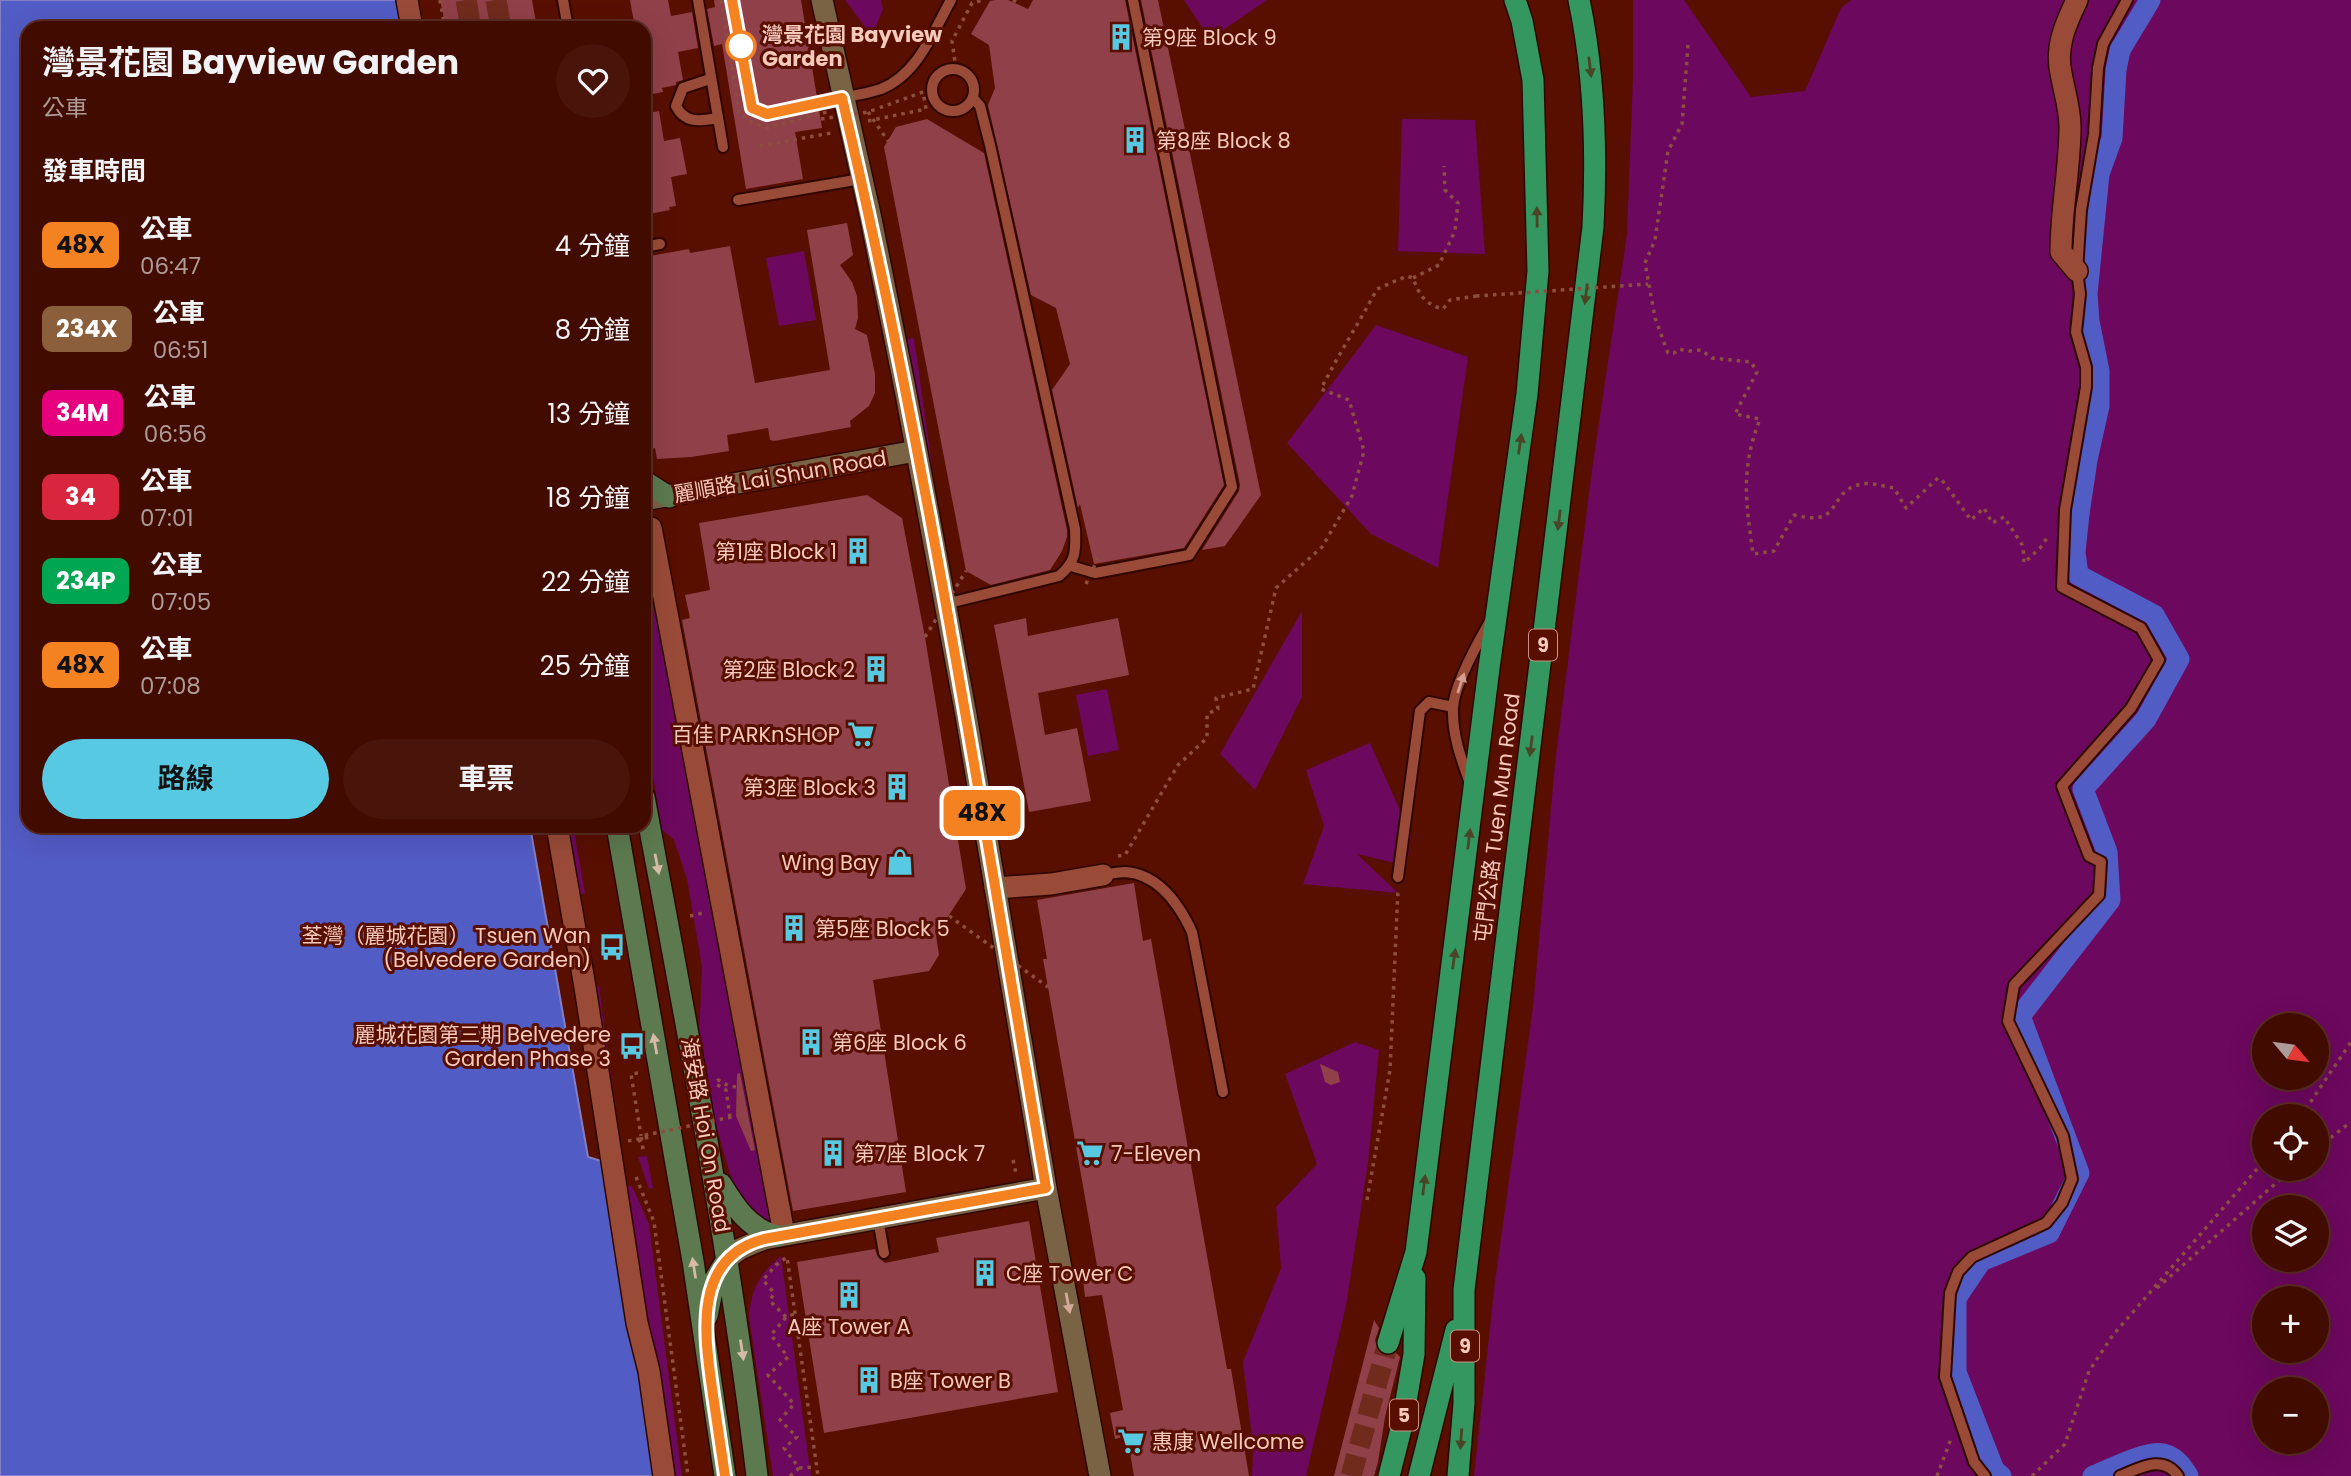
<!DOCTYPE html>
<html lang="zh-TW">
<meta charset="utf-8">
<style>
:root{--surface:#420b00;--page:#49140a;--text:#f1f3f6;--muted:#ae9b99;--line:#5a2b22;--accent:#57c9e2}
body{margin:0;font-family:Poppins,"Noto Sans TC",sans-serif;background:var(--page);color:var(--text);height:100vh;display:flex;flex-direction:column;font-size:26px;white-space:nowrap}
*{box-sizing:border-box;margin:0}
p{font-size:23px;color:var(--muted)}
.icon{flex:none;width:38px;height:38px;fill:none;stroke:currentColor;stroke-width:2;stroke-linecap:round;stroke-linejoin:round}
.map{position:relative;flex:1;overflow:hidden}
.drawer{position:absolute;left:21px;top:21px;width:630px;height:812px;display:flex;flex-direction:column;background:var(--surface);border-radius:21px;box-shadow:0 7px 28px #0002,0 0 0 2px var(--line)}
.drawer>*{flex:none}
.badge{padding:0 14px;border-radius:10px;font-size:24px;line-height:46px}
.needle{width:46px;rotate:119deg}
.buttons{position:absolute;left:2252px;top:1013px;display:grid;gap:14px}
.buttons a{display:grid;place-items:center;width:77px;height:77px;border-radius:50%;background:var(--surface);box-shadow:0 7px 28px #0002,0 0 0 2px var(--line);font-size:35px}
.map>.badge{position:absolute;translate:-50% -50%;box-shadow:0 0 0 4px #fff}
h2{padding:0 21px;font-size:26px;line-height:63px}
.round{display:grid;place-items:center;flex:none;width:74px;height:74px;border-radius:37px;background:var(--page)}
.overview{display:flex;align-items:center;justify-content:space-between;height:119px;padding:0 21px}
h1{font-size:33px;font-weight:700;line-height:52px}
.button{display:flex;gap:14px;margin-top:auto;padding:14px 21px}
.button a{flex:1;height:80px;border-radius:42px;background:var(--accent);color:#111;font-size:28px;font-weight:700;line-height:80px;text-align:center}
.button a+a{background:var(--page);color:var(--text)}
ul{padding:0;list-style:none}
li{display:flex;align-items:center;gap:21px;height:84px;padding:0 21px}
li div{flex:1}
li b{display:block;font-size:26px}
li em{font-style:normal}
li .badge{min-width:77px;font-weight:700;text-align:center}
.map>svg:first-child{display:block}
.green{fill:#6c085e;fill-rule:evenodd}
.water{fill:#525cc5;stroke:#837dc3;stroke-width:2}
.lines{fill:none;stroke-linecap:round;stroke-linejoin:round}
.canal{stroke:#525cc5;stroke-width:21}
.building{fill:#904049}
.primary-tunnel{stroke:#702b1c;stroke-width:21;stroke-dasharray:21 10;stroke-linecap:butt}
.highway-tunnel{stroke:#702b1c;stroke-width:21;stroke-dasharray:21 10;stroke-linecap:butt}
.lane-casing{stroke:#2e0701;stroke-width:14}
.street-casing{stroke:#2e0701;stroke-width:24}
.secondary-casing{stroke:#2e0701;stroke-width:24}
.primary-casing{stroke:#2e0701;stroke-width:24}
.highway-casing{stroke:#2e0701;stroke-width:24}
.path{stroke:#8d4e40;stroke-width:3.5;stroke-dasharray:3.5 5;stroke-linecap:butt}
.lane{stroke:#994b38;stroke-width:10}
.street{stroke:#994b38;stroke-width:21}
.secondary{stroke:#7a6244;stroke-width:21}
.primary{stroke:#5c794f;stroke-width:21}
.highway{stroke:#33975f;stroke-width:21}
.path-bridge{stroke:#8d4e40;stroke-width:3.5;stroke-dasharray:3.5 5;stroke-linecap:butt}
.oneway{fill:#494526}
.oneway2{fill:#d59d8e}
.oneway3{fill:#d7b9a7}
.oneway4{fill:#d1aa99}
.line-casing{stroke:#fff;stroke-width:16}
.line{stroke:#f58220;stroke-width:10}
.stop-dot{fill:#fff;stroke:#f58220;stroke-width:3.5}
.labels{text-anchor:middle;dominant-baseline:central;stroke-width:6;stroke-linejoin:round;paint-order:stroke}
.shield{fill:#580f00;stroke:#c79184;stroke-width:2}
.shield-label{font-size:19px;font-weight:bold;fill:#f6c9bd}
.stop-label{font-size:21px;font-weight:bold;fill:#f6c9bd;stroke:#580f00;text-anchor:start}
.poi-label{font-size:21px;fill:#f6c9bd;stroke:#580f00;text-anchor:start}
.street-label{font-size:21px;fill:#f6c9bd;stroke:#580f00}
</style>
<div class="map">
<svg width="2351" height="1476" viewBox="0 0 2351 1476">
<rect width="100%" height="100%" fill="#580f00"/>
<path class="green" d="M845,0H881L883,9L872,36Z
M1184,0H1267L1210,39Z
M1633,0H1684L1751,97L1805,91L1841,8L1851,0H2351V1476H1474L1495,1282L1533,1007L1555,764L1592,470L1627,234L1633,77ZM2264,1026H2317V1078H2264ZM2264,1116H2317V1169H2264ZM2264,1208H2317V1260H2264ZM2264,1298H2317V1351H2264ZM2264,1390H2317V1442H2264Z
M1402,119L1475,120L1485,254L1398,251Z
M804,251L816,320L779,326L766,258Z
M1376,325L1468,357L1438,568L1371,534L1287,443Z
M914,338L937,500L918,492L907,467L886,342Z
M644,547L772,1222L758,1217L735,1191L713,1115L699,1036L702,967L687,879L674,840L661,829L644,714Z
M1302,611V697L1255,790L1220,754Z
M1107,689L1119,750L1088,756L1076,695Z
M1370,743L1411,835L1407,866L1357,854L1398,893L1303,884L1324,826L1306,770Z
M565,826H573L585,893L576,895Z
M599,987L619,1132L612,1134L589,989Z
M627,1035L631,1060L622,1062L618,1036Z
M1355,1042L1379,1050L1368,1163L1346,1306L1306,1476H1252L1253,1447L1243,1362L1281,1268L1276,1207L1317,1164L1285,1074Z
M647,1156L653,1188L649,1189L638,1157Z
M632,1186L649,1224L682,1476H672L622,1188Z
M781,1256L811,1476H773L749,1317C751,1289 760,1273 781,1256Z"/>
<path class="water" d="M0,0H397L402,28H28V826H530L588,1157L605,1162L658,1476H0Z"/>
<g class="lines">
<path class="canal" d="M2001,1476L1994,1470L1956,1372V1298L1981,1261L2049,1233L2079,1173L2020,1016L2110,900L2107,852L2083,789L2146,719L2179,659L2154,615L2078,575L2075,552L2079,514L2087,460L2099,406V371L2089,321L2087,294L2099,174L2112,138L2116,70L2120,50L2150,0
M2093,1476C2109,1470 2147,1450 2163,1454C2176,1457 2182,1466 2188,1476"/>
</g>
<path class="building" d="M440,0H532L537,28H446Z
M630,0H668L671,16L692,12L698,48L678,52L683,80L676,82V85L662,88L663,92L648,95L644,75V28H635Z
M714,0H801L822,128L795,132L803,179L746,189L722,44L714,46L707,9L715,7Z
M995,0H1008L1028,9L1033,0H1125L1224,485L1184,548L1094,564L1080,504L1078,508L1052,390L1070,364L1056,308L1031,295L988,105L995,88L989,45L971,34L990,1Z
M1141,0H1158L1261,495L1225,546L1202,550L1239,491L1240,485Z
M659,111L664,141L680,138L687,174L671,177L676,206L669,207L670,210L644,215V144L648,143L644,114Z
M927,119L984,153L1067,530V537L1062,551L1050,570L991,585L966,571L884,147L896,127Z
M847,223L853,255L840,265L852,282L857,296L858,318L855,329L867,335L875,374V393L869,406L850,421L851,427L774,441L770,440L768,428L727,435L729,451L691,457L657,459L655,448L652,449L644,403V257L689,249L690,253L730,246L755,383L830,370L807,230Z
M867,495L902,518L925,637L966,889L936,935L939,955L929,971L873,980L906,1192L793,1211L682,620L690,618L685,595L710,590L699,523Z
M1026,618L1028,636L1118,618L1129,675L1038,693L1045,735L1077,728L1091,801L1029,812L994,625Z
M1134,883L1143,941L1151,939L1227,1369H1231L1249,1476H1134L1127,1436L1115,1439L1110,1413L1123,1410L1102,1295L1085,1297L1083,1280L1099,1277L1043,959H1047L1037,900Z
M1320,1064L1338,1072L1340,1082L1331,1085L1325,1082Z
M740,1073L755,1150L751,1151L736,1116L737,1074Z
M1029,1221L1058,1392L824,1433L797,1262L875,1249L878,1257L885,1263L939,1252L936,1238Z
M1374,1320L1379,1328L1375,1340L1378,1351L1385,1356L1396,1353L1400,1357L1385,1417L1378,1462L1374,1476H1334Z"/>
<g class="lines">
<path class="primary-tunnel" d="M466,0L471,28
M496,0L501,28"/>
<path class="highway-tunnel" d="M1351,1476L1388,1343"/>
<defs>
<path id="lane" d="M563,0L568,28
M698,0L723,147
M932 90a21 21 0 1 1 42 0a21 21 0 1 1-42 0Z
M710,79L683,88L676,106C685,124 700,121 718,118
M843,98C855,95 869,93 881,89C918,74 933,32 951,0
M738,200L861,179
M644,247L660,244
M1071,566L1095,573L1189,555L1232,487L1133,0
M945,604L1059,576C1076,562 1076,551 1075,529L990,145L980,106L973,98
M1470,783C1461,759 1452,734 1453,708C1454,685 1477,644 1489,623
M1103,875C1110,874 1118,872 1125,872C1159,874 1179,904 1192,932L1223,1092
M1398,877L1420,711L1429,702L1453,707
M878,1219L884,1253
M1985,1476L1974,1462L1945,1377L1950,1293L1958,1272L1972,1257L2046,1223L2062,1203L2072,1179L2063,1136L2008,1021L2014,985L2099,895L2101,862L2089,856L2062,786L2131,708L2159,660L2141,628L2062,587L2065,510L2086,387V367L2076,332L2080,294L2077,271L2081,210L2094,134L2098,68L2103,44L2127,0
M2120,1476C2140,1468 2163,1454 2178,1476"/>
<path id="street" d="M407,0L412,28
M2077,0C2066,23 2055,47 2061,73C2064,91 2070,108 2070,127C2070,168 2061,210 2061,252L2077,271
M651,528L782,1223
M557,826L585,987L637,1323L649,1371L664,1476
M995,888L1051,884L1103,875"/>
<path id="secondary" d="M822,0L871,219L906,394L966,715L1046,1188L1100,1476
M644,500L916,451
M728,1258L740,1249L764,1239L1046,1188"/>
<path id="primary" d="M644,481L669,497
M644,797C686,1023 730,1248 757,1476
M617,826L693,1261L725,1476
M721,1184C735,1207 749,1229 777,1236
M707,1316L714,1281L728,1258"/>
<path id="highway" d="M1388,1343L1416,1252L1489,668L1527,394L1538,271L1533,80L1522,21L1515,0
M1389,1476L1402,1425L1414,1354L1415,1278
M1419,1476L1456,1330
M1458,1476L1464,1403V1290L1593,227C1597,151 1595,76 1579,0"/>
</defs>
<use href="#lane" class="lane-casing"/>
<use href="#street" class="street-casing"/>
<use href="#secondary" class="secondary-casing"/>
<use href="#primary" class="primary-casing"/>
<use href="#highway" class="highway-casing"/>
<path class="path" d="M440,0L445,28
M721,0L739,112L753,123L767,128L827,112
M1013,0L1018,3
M1688,45L1682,124L1668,151L1655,240L1645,263L1655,318L1668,353H1674L1679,349L1689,351L1701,350L1712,358L1751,362L1757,372L1735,414L1760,419C1740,470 1746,502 1753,554L1774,551L1794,515C1846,528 1825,491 1862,484C1871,482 1885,487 1894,488L1906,508L1938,478L1942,480L1971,520L1984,508L1992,523L2004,517L2023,546L2024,563L2040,548L2049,535
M956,69L952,41L972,3L983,0
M868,121L926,109L923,92L879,108
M760,146L831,133
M1413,278L1439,265L1455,231L1458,203L1445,190L1444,166
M1118,856L1125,855L1178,765L1207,738V714L1218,709L1216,698L1253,689L1276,588L1322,547L1352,496L1364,451L1349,400L1321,389C1338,355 1359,323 1377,289L1407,276L1413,278C1419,294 1424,304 1443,309L1450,300L1476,296
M690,916L703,913
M638,1073L631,1074L641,1136
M2301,1116L2351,1042
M730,1117L726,1090L716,1084L718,1080L729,1086L737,1087
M639,1139L643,1149
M628,1141L650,1137
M2317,1148L2351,1122
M1013,1160L1016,1173
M636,1177L654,1222L688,1476
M1367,1200L1390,1070L1398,889
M2157,1288L2292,1169
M786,1317L770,1301L774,1293L763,1280L776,1265L787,1257L818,1476
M799,1468L816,1467
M790,1476L799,1468L784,1448L797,1437L780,1420L794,1404L768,1375L788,1357L771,1335L786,1317L795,1314
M1937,1476L1951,1439
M2032,1476L2065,1444L2089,1371L2113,1335L2264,1161"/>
<use href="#lane" class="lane"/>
<use href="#street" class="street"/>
<use href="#secondary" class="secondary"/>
<use href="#primary" class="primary"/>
<use href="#highway" class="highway"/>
<path class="path-bridge" d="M868,112L888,141
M821,119L868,112L879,108
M1476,296L1648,284
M1086,584L1098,558
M925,637L966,571
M949,916L1048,987
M643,1149L641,1136L736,1116"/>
</g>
<defs><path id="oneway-solid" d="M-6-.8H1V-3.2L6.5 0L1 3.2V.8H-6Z" transform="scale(1.75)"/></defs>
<g class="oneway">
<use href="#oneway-solid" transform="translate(1590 67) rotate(83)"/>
<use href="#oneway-solid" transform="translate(1537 217) rotate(-91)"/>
<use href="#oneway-solid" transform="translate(1586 294) rotate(97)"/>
<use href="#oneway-solid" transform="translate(1520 444) rotate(-82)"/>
<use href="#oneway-solid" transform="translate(1559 520) rotate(97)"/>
<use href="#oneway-solid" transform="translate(1531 746) rotate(97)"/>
<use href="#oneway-solid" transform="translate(1469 839) rotate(-83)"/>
<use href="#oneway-solid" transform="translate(1454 959) rotate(-82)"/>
<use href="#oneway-solid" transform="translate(1424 1185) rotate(-83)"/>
<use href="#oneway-solid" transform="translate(1461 1439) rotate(94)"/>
</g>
<use class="oneway2" href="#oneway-solid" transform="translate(1461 683) rotate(-72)"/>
<g class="oneway3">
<use href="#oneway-solid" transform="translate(657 864) rotate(79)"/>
<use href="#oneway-solid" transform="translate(655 1044) rotate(-100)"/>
<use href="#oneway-solid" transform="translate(694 1268) rotate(-99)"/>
<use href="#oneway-solid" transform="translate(742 1350) rotate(81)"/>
</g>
<use class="oneway4" href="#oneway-solid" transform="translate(1068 1303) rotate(79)"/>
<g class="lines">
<defs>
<path id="line" d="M725,1476C721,1449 717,1422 713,1395C705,1338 691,1258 764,1239L1046,1188C984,824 927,458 842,98L767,114L752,108L732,0"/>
</defs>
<use href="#line" class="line-casing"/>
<use href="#line" class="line"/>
</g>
<defs>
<symbol id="building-bare" viewBox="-9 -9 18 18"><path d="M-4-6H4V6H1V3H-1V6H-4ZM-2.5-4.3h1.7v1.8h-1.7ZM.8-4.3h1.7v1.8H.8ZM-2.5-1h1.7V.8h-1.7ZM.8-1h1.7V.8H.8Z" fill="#57c9e2" stroke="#580f00" stroke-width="2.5" paint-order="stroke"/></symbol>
<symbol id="supermarket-bare" viewBox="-9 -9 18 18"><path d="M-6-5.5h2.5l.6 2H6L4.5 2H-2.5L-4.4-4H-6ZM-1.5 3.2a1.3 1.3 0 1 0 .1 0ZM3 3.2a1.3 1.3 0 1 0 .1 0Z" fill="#57c9e2" stroke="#580f00" stroke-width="2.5" paint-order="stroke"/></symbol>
<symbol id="shop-bare" viewBox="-9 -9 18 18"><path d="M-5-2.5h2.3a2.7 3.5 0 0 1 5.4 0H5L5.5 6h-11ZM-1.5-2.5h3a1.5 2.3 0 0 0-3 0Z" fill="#57c9e2" stroke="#580f00" stroke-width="2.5" paint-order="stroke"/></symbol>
<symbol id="bus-bare" viewBox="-9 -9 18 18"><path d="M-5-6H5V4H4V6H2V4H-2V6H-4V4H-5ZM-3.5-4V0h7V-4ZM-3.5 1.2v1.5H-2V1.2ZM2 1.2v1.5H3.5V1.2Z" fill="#57c9e2" stroke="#580f00" stroke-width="2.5" paint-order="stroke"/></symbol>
</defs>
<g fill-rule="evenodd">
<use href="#building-bare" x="1102" y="18" width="38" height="38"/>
<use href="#building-bare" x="1116" y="121" width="38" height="38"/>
<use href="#building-bare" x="839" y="532" width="38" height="38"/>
<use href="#building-bare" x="857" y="650" width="38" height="38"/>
<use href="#supermarket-bare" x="842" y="715" width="38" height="38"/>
<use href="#building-bare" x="878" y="768" width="38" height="38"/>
<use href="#shop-bare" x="881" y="843" width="38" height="38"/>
<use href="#building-bare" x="775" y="909" width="38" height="38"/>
<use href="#bus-bare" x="593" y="928" width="38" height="38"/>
<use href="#building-bare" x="792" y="1023" width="38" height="38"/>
<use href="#bus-bare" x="613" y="1027" width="38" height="38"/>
<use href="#building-bare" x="814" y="1134" width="38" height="38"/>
<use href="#supermarket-bare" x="1071" y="1134" width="38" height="38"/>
<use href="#building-bare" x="966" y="1254" width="38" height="38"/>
<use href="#building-bare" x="830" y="1276" width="38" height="38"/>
<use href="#building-bare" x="850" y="1361" width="38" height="38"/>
<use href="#supermarket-bare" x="1112" y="1422" width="38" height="38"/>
</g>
<circle class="stop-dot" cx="741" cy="46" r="14"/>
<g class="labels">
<g class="shield">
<rect x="1529" y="629.5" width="28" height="31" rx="5"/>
<rect x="1451" y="1330.5" width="28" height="31" rx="5"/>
<rect x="1390" y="1399.5" width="28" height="31" rx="5"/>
</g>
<g class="shield-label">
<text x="1543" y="645">9</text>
<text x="1465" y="1346">9</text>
<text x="1404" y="1415">5</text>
</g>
<g class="stop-label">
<text x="762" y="34">灣景花園 Bayview<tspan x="762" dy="24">Garden</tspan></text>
</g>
<g class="poi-label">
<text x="1142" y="37">第9座 Block 9</text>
<text x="1156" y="140">第8座 Block 8</text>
<text x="837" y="551" text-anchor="end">第1座 Block 1</text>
<text x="855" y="669" text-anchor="end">第2座 Block 2</text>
<text x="840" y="734" text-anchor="end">百佳 PARKnSHOP</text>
<text x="876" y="787" text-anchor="end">第3座 Block 3</text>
<text x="879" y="862" text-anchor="end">Wing Bay</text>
<text x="815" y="928">第5座 Block 5</text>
<text x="591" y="935" text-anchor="end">荃灣（麗城花園） Tsuen Wan<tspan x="591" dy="24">(Belvedere Garden)</tspan></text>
<text x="611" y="1034" text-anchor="end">麗城花園第三期 Belvedere<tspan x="611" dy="24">Garden Phase 3</tspan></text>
<text x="832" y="1042">第6座 Block 6</text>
<text x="854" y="1153">第7座 Block 7</text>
<text x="1111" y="1153">7-Eleven</text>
<text x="1006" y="1273">C座 Tower C</text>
<text x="849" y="1326" text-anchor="middle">A座 Tower A</text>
<text x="890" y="1380">B座 Tower B</text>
<text x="1152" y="1441">惠康 Wellcome</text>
</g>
<g class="street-label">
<text transform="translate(780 476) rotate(-10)">麗順路 Lai Shun Road</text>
<text transform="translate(1497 818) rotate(-83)">屯門公路 Tuen Mun Road</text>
<text transform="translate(706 1135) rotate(80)">海安路 Hoi On Road</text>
</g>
</g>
</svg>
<div class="buttons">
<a><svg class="needle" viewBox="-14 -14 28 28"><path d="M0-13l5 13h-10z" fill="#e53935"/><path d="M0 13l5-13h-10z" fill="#ae9b99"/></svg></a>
<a><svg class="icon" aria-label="locate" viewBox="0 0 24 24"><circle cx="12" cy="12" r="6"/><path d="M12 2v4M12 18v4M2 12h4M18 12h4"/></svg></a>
<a><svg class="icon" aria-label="layers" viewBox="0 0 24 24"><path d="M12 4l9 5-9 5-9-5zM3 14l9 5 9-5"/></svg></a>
<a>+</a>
<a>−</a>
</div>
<b class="badge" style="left:982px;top:813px;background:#f58220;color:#111">48X</b>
<section class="drawer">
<div class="overview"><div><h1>灣景花園 Bayview Garden</h1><p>公車</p></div><a class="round"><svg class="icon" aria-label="heart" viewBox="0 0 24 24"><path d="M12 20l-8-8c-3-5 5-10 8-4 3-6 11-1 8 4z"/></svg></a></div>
<h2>發車時間</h2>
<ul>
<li><span class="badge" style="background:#f58220;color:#111">48X</span><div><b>公車</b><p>06:47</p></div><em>4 分鐘</em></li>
<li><span class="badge" style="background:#8b5e3c;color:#fff">234X</span><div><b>公車</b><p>06:51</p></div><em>8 分鐘</em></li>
<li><span class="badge" style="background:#e6007e;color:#fff">34M</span><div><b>公車</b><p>06:56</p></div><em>13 分鐘</em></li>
<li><span class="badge" style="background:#d7263d;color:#fff">34</span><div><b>公車</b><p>07:01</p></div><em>18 分鐘</em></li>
<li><span class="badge" style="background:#00a651;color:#fff">234P</span><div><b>公車</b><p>07:05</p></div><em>22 分鐘</em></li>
<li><span class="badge" style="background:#f58220;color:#111">48X</span><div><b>公車</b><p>07:08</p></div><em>25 分鐘</em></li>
</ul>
<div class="button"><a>路線</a><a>車票</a></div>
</section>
</div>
